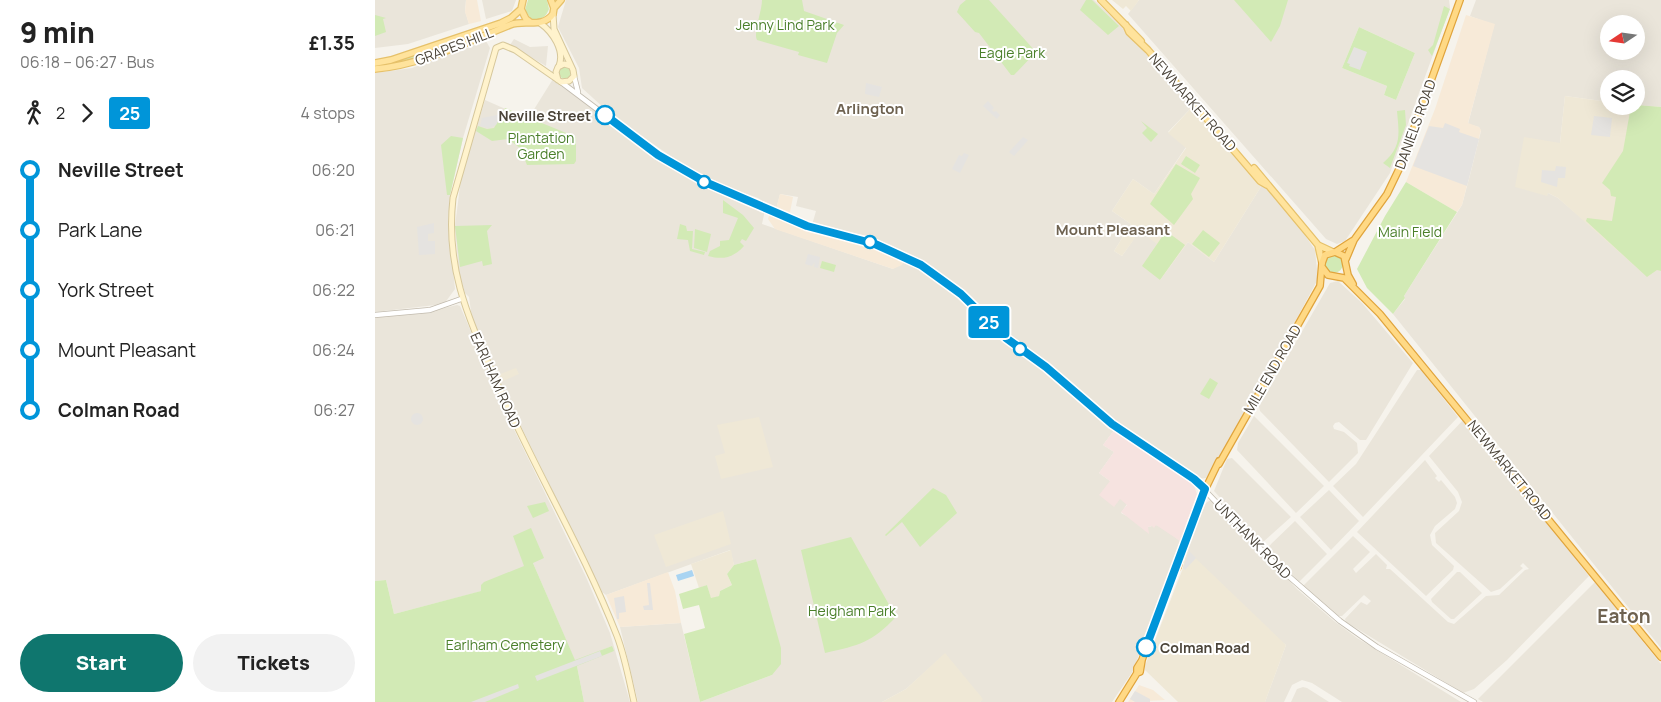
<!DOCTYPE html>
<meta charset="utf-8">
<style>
:root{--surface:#fff;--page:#f2f2f2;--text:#222;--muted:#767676;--accent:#0f766e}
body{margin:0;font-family:Manrope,sans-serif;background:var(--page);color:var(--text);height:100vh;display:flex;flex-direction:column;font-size:19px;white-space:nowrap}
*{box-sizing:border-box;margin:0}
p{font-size:16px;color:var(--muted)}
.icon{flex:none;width:28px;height:28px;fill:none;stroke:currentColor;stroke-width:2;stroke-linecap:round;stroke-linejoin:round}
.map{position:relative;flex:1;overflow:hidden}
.drawer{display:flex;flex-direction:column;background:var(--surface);width:375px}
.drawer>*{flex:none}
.badge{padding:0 10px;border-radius:4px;font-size:18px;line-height:32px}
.needle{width:32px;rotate:257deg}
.fabs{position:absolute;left:1225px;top:15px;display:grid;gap:10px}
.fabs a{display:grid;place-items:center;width:45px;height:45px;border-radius:50%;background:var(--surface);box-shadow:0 5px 20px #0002;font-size:25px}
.map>.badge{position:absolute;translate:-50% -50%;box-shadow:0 0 0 2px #fff}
.legs{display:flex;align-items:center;gap:8px;height:55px;padding:0 20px;font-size:16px}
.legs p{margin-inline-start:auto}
.summary{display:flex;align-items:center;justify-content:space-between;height:85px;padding:0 20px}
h1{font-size:28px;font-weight:800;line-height:38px}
.button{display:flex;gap:10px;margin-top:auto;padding:10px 20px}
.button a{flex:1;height:58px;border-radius:30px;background:var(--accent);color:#fff;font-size:20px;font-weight:800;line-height:58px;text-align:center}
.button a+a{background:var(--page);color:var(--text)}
ul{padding:0 20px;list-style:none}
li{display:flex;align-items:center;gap:18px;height:60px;font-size:19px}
li i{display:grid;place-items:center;width:8px;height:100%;margin:0 6px;background:currentColor}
li i::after{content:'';width:12px;height:12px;margin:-6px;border:4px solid;border-radius:50%;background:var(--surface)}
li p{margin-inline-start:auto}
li:first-child i{background:linear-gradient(#0000 50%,currentColor 0)}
li:last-child i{background:linear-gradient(currentColor 50%,#0000 0)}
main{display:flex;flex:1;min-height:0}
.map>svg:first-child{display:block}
.residential{fill:#eae5da;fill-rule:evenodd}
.commercial{fill:#f7ead8}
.education{fill:#efe8d6}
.medical{fill:#f6e3e0}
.green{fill:#d2eab5}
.parking{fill:#e5e3e0}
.water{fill:#a9d4f2}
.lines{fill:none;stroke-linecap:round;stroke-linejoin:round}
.tertiary-casing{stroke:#c2bbae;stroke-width:6}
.secondary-casing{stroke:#d6c79b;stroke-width:7}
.primary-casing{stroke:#e6c16a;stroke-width:8}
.trunk-casing{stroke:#e0a43c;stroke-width:8}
.tertiary{stroke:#fff;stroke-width:4.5}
.secondary{stroke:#fff3cd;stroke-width:5}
.primary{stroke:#ffe39c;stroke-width:5.5}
.trunk{stroke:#ffd985;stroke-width:5.5}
.line-1-casing{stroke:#fff;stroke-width:11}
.line-1{stroke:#0095d9;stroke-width:8}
.stop-1-dot{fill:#fff;stroke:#0095d9;stroke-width:2.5}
.labels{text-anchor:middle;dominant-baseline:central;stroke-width:4;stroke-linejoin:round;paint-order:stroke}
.park-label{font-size:14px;fill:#4a7f2a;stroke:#fff}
.street-label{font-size:14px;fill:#4b4439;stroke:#fff}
.stop-label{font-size:14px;font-weight:bold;fill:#4b4439;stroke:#fff;text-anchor:end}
.neighbourhood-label{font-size:15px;font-weight:bold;fill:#6e6250;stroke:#fff}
.district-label{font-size:19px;font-weight:bold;fill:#6e6250;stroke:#fff}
</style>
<main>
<section class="drawer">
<div class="summary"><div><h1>9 min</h1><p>06:18 – 06:27 · Bus</p></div><b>£1.35</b></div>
<div class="legs"><svg class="icon" aria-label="walk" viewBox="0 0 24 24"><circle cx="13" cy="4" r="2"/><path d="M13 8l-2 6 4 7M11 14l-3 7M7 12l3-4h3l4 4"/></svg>2<svg class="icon" aria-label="forward" viewBox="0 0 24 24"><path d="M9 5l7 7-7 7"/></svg><b class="badge" style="background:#0095d9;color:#fff">25</b><p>4 stops</p></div>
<ul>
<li><i style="color:#0095d9"></i><b>Neville Street</b><p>06:20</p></li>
<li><i style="color:#0095d9"></i><span>Park Lane</span><p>06:21</p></li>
<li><i style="color:#0095d9"></i><span>York Street</span><p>06:22</p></li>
<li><i style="color:#0095d9"></i><span>Mount Pleasant</span><p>06:24</p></li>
<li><i style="color:#0095d9"></i><b>Colman Road</b><p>06:27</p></li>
</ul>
<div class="button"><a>Start</a><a>Tickets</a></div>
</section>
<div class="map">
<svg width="1286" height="702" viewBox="0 0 1286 702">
<rect width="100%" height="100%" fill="#f6f3ec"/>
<path class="residential" d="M0,0H91L90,11L94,24L33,44L0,48Z
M107,0H141L137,11L111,19Z
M191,0H719L750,29L817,107L793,132L811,147L779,194L758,179L737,211L756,224L739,251L747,256L765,230L783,244L785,280L813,242L839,262L887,185L892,188L925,228L940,250L943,279L880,396L831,478L824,479L774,442L737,419L627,329L597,299L559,268L516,245L493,236L437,225L441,211L421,206L423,197L405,194L401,210L383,198L328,178L240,118L207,88L204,68L183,27Z
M764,0H1074L1075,8L1015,173L970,241L962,244L951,239L753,14ZM984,27L1040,53L1021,100L1009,95L1012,86L967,68Z
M1101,0H1286V107L1261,105V79H1234V102L1190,96L1185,143L1172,196L1173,193L1183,198L1231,239L1286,271V648L1018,314L1030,299L1029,296L1087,205L1095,175L1106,131L1104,127L1093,124L1119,25L1095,16ZM1234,24H1261V51H1234Z
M139,39L155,47L173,46L171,66L135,45Z
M111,41L115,48L88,138L75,195L73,220L80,289L69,304L0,312V73L37,68Z
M178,79L286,159L347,192L390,210L387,224L518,269L531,259L550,270L635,344L740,429L728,445L739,452L724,473L735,481L745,498L752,504L746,513L773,527L781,525L788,528L805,541L758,671L737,702H605L607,699L570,654L531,689L507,702H263L245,627L306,623L325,702L397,675L381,559L359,565L355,550L231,595L227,592L134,402L97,318L94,297L90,293L84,274L80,226L86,178L110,100L153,119Z
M963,281L987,303L1038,363L991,440H985L964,422L960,423L958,426L959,429L969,432L982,443L983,453L954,482L885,411L884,406L955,283Z
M82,305L85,306L130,411L211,577L235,633L255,702H209L202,666L237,646L200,661L158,563L106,587L107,591L19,614L11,580L0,581V317L52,312Z
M1042,370H1046L1083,417L988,517L958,486L981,464Z
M879,416L949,486L921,513L862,450L863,443Z
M1089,419L1214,576L1132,660L1099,689L1088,693L971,622L970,619L986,602L992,605L996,601L989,595L967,616H963L928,586L978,536L995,552L978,569L981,573L1001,554L1012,565L1011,569H1015L1073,622L1079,624L1111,596L1124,595L1150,570L1154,569L1148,563L1145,566L1148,568L1125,589L1116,592L1061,543L1060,533L1084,511L1087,502L1083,492L1054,456Z
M857,458L916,517L887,543L839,491L852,459Z
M1050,460L1062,476L1060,478L1064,482L1066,480L1080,497L1082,503L1080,509L1060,526L1055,535L1057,545L1079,566L1078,570L1051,596L982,532Z
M954,490L984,521L956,550L925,517Z
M837,499L922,589L959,621L982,638L1086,702H967L937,683L927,680L917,685L909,702H890L911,645L808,568L814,540L831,503Z
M920,521L952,554L924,582L892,548Z
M1082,572H1085L1107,593L1079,619H1076L1057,602L1056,599Z
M1220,582L1286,664V702H1108L1103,699Z
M928,687L932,688L954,702H916L922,689Z"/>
<path class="commercial" d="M91,0H102L106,21L94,24L90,12Z
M1091,15L1120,24L1093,123L1104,127L1106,130L1087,205L1082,212L1031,182L1060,109Z
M405,194L418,197L413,222L451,234L499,245L531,259L527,265L518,269L400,229L393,219L397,207L401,209Z
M293,572L300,591L306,623L245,627L231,595Z
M764,685L778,690L790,700L753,702Z"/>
<path class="education" d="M737,0H764L756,11L751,6L748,9Z
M1190,96L1234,102V106L1261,105L1286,107V271L1282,270L1272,277L1183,198L1173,193L1172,196L1140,187L1149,137L1185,143Z
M817,107L887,185L839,262L813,242L785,280L767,266L782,244L765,231L747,256L739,251L756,224L737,211L758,179L779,194L811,148L793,133Z
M141,368L144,374L126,382L123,375Z
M384,417L398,467L346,479L340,456L350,453L342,425Z
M348,511L356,544L291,567L279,535Z
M356,550L359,565L352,574L357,585L345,591L344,596L336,599L332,585L324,588L316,564Z
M812,550L911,645L890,702H803L770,670V666L808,568Z
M570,653L608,699L605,702H507L531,689Z"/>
<path class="medical" d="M740,429L808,474L819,486L822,494L805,541L781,525L779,528L777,526L773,527L774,534L746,512L752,505L745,499L739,507L724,495L735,481L724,473L739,452L728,445Z"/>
<path class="green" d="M153,0H172L174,9C171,17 165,22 156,19L150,10Z
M387,0H427L429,11L469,25L462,33L452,63L423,55L424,52L382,40C378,33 387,11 387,0Z
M591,0H614L661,52L639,75H636L604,33L600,32L582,12L585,5Z
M711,0H717L744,26L733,35L705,10Z
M859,0H913L905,26L896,42Z
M1069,6L1075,9L1057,56L1053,50L1058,45Z
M0,15L11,18L8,19L11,32L0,36Z
M984,27L1040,53L1021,100L1009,95L1012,86L967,68Z
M114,29L34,62L0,65Z
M184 73a6 6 0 1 1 12 0a6 6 0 1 1-12 0Z
M1261,105L1286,107V271L1282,270L1272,277L1211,221L1212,218L1237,221L1241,197L1236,196L1235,190L1227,183L1248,151L1256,106Z
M130,108L201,137V161L199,164L152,165L145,148L133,139L117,141L101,131L103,126L112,129L119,128Z
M1030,110L1031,125L1015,168L1008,163C1027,147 1024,134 1022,111Z
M766,121L783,134L776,142L767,133L772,128Z
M76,136L88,138L75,195H72L66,145Z
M811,156L825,165L820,173L806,164Z
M801,164L825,178L816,194L818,199L799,225L775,204Z
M1031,182L1082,212L1029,296L1030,298L1018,314L992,288L982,269L1010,216Z
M348,200L368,215L379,228L371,241L367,239L365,242L369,246C358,258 348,260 333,256L335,251L345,246V241L354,240L363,218L348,213Z
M305,224L311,226L312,231H318L317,249L330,252L329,255L315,251L313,240L302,239Z
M117,225L112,231L117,264L108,266L107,261L85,267L80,226Z
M320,229L336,234L332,252L319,248Z
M828,230L845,243L834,257L817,244Z
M791,231L810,245L785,280L767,266Z
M950 264a9 9 0 1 1 18 0a9 9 0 1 1-18 0Z
M447,261L461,265L459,272L445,268Z
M835,378L843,383L834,399L825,394Z
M558,488L571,495L582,513L545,547L527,522L511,536L510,535Z
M170,502L174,511L158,518L152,506Z
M156,528L169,558L158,563L200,660L237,646L239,651L202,666L209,702H0V581L11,580L19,614L106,591V585L109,582L149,566L138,536Z
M476,537L521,617C496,643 485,645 450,653L426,550Z
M381,559L406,648V664L397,675L325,702L309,634L330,628L324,605L308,609L304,594L332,585L336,598L344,596L345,591L357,585L352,574L359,565Z"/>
<path class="parking" d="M979,47L992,52L985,70L974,66L975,64L972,63Z
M491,83L507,87L504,97L490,94Z
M613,101L619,108L617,110L619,112L621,111L625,115L622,119L608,106Z
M122,115L126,116L121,125L114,128L105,126L107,118Z
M1219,116L1237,118L1235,137L1216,135Z
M1070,123L1085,129L1084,132L1104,139L1092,186L1038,166L1054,126L1068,128Z
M648,137L653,140L639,156L634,152Z
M589,153L594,155L585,173L577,169L584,155L587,156Z
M1181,166L1191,167L1190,178H1183L1182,187L1166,182L1167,170L1180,171Z
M59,223V233L53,234V241H60V254L44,255L42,227Z
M433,254L445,257L443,268L439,267L440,262L437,266L430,264Z
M36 419a6 6 0 1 1 12 0a6 6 0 1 1-12 0Z
M814,551L821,558L810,570L808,568Z
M272,583H275L278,610H269L268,606L274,605Z
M249,596L251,612L244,613V619H242L239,598Z
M225,651L227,656L162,681L160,676Z
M143,684L144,688L110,702H96Z
M760,691L775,699V702H760L755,699Z"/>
<path class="water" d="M317,570L319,576L303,581L301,575Z"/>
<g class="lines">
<defs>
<path id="tertiary" d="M199,76L203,92
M186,82L283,155L329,182L432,226L500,244L554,271L586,295L631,338L671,367L737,424L819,479L902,566L965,621L1002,647L1099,702
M0,315L55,310L86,299"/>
<path id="secondary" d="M178,14L179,29L198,70L199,76L194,81L186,82L140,50L128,45L121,48L78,198C70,270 94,319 122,383C159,468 208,549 242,636C250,657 254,680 259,702
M165,23C178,32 190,51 184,66
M183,80L181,72L183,67L189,64L196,66"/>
<path id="primary" d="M148,0L146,9L151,19L155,22
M726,0L766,41
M179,8L186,0
M751,25L754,32L773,50L885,181L892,185
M0,63L16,60L126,23L136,18L146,9
M0,69C47,65 92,42 135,25C150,19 167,29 178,14L179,8L176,0
M879,168L943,245L947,263
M943,245L958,252"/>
<path id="trunk" d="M960,252L977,241
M971,259L979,240L1012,194L1025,167L1085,0
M947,267L953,275L969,278L1005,314L1286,657
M844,464L945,286L947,263L950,255L960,252L969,256L973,275L978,284
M798,574L803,567L810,539L826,498L844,461
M762,673V668L767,660L799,570
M744,702L762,673L765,672L767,660"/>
</defs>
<use href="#tertiary" class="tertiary-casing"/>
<use href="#secondary" class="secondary-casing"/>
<use href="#primary" class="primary-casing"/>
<use href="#trunk" class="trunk-casing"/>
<use href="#tertiary" class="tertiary"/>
<use href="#secondary" class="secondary"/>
<use href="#primary" class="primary"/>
<use href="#trunk" class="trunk"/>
</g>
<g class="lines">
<defs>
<path id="line-1" d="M230,115L283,155L330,182L432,226L500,244L546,265L586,294L631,338L671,367L737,424L819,479L830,489L771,647"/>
</defs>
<use href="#line-1" class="line-1-casing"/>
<use href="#line-1" class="line-1"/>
</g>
<g class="stop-1-dot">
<circle cx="230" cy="115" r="9"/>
<circle cx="329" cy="182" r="6"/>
<circle cx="495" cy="242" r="6"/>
<circle cx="645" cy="349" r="6"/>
<circle cx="771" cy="647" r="9"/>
</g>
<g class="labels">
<g class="park-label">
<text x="410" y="24">Jenny Lind Park</text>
<text x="637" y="52">Eagle Park</text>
<text x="166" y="137">Plantation<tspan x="166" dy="16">Garden</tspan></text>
<text x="1035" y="231">Main Field</text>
<text x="477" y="610">Heigham Park</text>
<text x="130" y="644">Earlham Cemetery</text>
</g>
<g class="street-label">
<text transform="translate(79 46) rotate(-21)">GRAPES HILL</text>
<text transform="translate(818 102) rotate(49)">NEWMARKET ROAD</text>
<text transform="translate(1040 124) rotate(-70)">DANIELS ROAD</text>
<text transform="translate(897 369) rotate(-60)">MILE END ROAD</text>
<text transform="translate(121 380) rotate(66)">EARLHAM ROAD</text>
<text transform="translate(1135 470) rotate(51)">NEWMARKET ROAD</text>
<text transform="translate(878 539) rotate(46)">UNTHANK ROAD</text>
</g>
<g class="stop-label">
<text x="216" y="115">Neville Street</text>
<text x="785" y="647" text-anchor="start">Colman Road</text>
</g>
<g class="neighbourhood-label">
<text x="495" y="108">Arlington</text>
<text x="738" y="229">Mount Pleasant</text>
</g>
<g class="district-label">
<text x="1249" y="616">Eaton</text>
</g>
</g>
</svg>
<div class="fabs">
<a><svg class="needle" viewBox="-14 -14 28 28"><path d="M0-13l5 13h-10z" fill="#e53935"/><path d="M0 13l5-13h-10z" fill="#767676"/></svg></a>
<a><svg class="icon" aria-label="layers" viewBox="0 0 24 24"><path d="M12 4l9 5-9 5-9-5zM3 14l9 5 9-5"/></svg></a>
</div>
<b class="badge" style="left:614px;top:322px;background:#0095d9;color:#fff">25</b>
</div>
</main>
